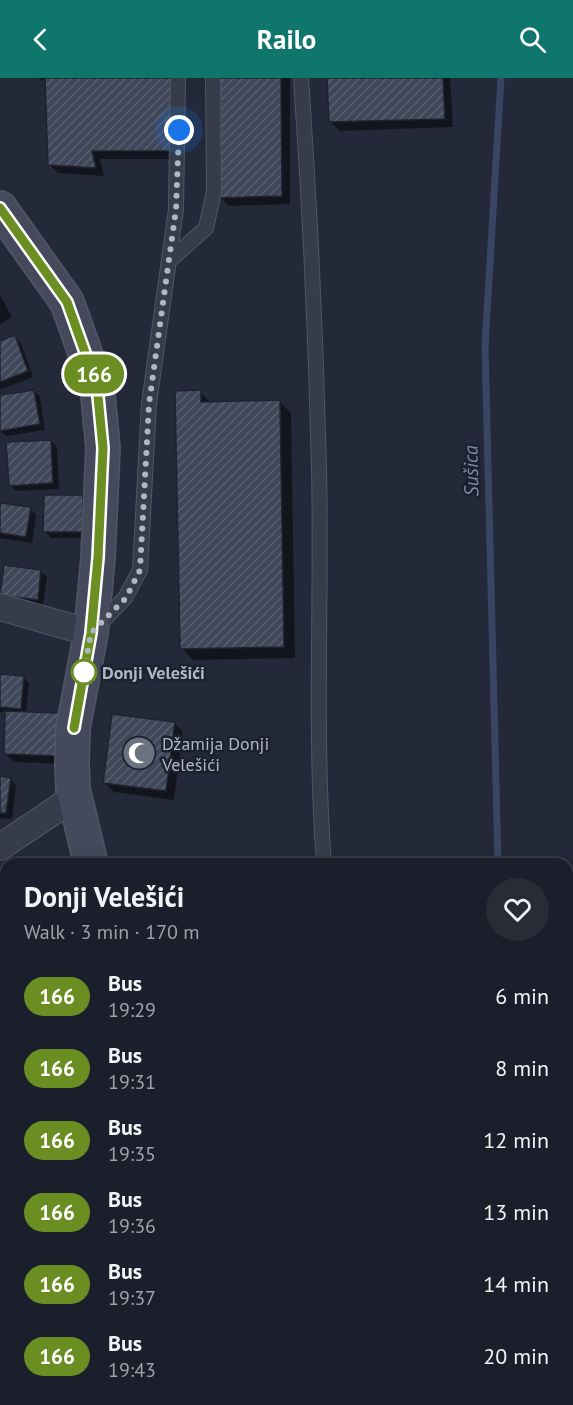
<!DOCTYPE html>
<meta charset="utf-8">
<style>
:root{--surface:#1a1f2b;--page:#272c37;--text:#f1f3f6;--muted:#9fa2a9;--line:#383d47;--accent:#0f766e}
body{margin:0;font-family:"PT Sans",sans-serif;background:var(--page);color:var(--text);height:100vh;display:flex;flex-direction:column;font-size:22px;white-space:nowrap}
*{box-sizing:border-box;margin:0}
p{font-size:20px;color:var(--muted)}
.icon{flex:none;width:33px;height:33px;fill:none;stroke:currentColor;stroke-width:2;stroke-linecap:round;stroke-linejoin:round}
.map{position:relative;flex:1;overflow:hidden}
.side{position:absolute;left:0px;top:780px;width:573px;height:548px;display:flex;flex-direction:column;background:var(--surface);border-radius:18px 18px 0 0;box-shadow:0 3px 15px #0003,0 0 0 2px var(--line)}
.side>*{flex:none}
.badge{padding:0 12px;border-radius:20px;font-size:21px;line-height:39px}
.you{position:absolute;width:30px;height:30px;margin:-15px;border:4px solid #fff;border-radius:50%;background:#1a73e8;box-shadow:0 0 0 9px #1a73e833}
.map>.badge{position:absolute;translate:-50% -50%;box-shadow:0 0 0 3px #fff}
.round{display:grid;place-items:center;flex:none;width:63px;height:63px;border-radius:32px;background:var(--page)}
.overview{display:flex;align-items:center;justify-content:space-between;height:102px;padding:0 24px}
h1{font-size:28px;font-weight:600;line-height:45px}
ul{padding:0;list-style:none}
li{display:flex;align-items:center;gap:18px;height:72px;padding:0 24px}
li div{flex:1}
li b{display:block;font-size:22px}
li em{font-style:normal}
li .badge{min-width:66px;font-weight:700;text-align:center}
header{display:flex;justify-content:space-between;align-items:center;height:78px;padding:0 24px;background:var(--accent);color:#fff;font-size:27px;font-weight:600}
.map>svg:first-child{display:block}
.shadow{fill:#0007}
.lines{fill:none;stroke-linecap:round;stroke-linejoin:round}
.stream{stroke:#394562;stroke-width:7}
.building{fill:url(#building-hatch);stroke:#1e2330;stroke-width:1.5}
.lane-casing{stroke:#515664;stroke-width:16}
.street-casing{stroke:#515664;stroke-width:28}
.secondary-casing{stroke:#515664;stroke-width:36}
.path{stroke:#425257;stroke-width:4;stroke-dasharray:4.5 4.5;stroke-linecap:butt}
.lane{stroke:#363c49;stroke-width:14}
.street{stroke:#363c49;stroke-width:26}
.secondary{stroke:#444a5c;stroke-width:33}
.line-casing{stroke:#fff;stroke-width:14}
.line{stroke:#6b8e23;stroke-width:9}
.walk{stroke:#b1b6c5;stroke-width:6;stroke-dasharray:0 10.8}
.stop-dot{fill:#fff;stroke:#6b8e23;stroke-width:3}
.labels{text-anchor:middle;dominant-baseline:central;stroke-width:5;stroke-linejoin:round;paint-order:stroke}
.stop-label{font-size:18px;font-weight:bold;fill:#b1b6c5;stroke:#1c212e;text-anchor:start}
.poi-label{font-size:18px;fill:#b1b6c5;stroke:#1c212e;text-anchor:start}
.water-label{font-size:20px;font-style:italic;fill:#7b89ac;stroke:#1c212e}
</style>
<header><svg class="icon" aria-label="back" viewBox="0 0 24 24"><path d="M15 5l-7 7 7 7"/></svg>Railo<svg class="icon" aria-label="search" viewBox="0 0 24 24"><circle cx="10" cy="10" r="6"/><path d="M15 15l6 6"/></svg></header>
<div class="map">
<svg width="573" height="1327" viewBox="0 0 573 1327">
<defs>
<pattern id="building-hatch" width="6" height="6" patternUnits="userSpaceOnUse" patternTransform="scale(1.5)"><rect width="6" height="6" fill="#3f4759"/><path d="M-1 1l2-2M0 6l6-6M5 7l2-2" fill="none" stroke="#585f6f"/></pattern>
</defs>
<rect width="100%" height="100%" fill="#232939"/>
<path class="shadow" d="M37,0H183L180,81H100L104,98L58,95L49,86L46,3Z
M219,0H290V126L229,128L220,119Z
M329,0H450L453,49L340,53L331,44Z
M0,217L12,239L0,246Z
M15,259L21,265L33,299L0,312V265Z
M34,313L40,319L45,352L6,358L0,352V318Z
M200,314L211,325L279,323L291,335L295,580L193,582L182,570Z
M51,363L57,369L59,411L16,413L10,407Z
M82,419L88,425V460H51L45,453Z
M0,426L30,431L36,437L32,465L0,460Z
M40,493L47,499L43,527L7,523L1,516Z
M0,597L23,599L29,605L26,635L66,686L14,684L5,675L7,634H0Z
M174,645L183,654L174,722L114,714L105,705Z
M0,700L10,701L16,707L12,741L0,740Z
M6,789V833L0,817V790Z
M6,951V991L0,993V953Z
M6,1009V1047L0,1049V1011Z
M6,1053V1113L5,1114L0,1109V1055Z
M167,1322H210L211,1327H168Z"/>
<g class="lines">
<path class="stream" d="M498,786L485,268L501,0
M533,1322L534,1327"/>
</g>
<path class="building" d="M45,0H175L172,73H92L96,90L48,87Z
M218,0H281L282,118L218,120Z
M327,0H443L445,41L329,44Z
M15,257L28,293L0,304V263Z
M34,312L40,346L0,353V317Z
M201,312V324L280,322L284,569L180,571L175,313Z
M51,362L53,405L9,408L6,364Z
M44,417H83L82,454H43Z
M0,425L31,429L26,459L0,455Z
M4,487L41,492L38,522L0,517Z
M0,596L24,598L21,631L0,629Z
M5,633L59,635L57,678L4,676Z
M112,636L175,644L166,713L103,705Z
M0,698L11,700L6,735H0Z
M6,787V831H2L0,789Z
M6,949V983L0,985V951Z
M6,1007V1039L0,1041V1009Z
M6,1051V1101L0,1104V1053Z
M166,1322H205L206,1327H166Z"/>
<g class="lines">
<defs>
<path id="lane" d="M301,0C310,130 316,260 319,391C322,522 314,654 324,786
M169,183L206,150L214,113L213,0
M97,549L125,520L140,492L149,326L176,131L178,0"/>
<path id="street" d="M0,529L91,555
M0,769L75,719
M0,1147L6,1165
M11,1327L12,1322"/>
<path id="secondary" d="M0,130L67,224L97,308L103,370L98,480L91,555L73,650L72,686L73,711L91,786
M240,1322L242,1327"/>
</defs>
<use href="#lane" class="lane-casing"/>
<use href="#street" class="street-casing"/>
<use href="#secondary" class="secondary-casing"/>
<path class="path" d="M567,1293L573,1294"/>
<use href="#lane" class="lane"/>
<use href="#street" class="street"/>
<use href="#secondary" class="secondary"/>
</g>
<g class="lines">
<defs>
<path id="line" d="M0,130L67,224L97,308L103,370L98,480L91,555L74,650"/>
</defs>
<use href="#line" class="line-casing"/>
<use href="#line" class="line"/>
<path class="walk" d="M84,594L91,555L126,520L140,492L149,326L176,131L179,52"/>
</g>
<defs>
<symbol id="mosque-disc" viewBox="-11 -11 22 22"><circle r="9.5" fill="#6b7280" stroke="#1c212e"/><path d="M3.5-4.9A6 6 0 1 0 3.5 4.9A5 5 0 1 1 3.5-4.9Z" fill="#fff"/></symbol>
</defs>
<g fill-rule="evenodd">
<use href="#mosque-disc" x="120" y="656" width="38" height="38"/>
</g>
<circle class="stop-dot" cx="84" cy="594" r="12"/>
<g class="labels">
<g class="stop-label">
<text x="102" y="594">Donji Velešići</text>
</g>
<g class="poi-label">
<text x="162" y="665">Džamija Donji<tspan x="162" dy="21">Velešići</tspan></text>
</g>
<g class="water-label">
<text transform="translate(471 393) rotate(-91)">Sušica</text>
</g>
</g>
</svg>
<div class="you" style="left:179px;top:52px"></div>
<b class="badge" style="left:94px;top:296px;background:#6b8e23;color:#fff">166</b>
<section class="side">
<div class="overview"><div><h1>Donji Velešići</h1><p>Walk · 3 min · 170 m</p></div><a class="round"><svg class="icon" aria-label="heart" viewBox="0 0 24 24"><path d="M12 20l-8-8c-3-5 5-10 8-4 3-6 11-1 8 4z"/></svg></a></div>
<ul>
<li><span class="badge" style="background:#6b8e23;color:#fff">166</span><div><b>Bus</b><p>19:29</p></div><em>6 min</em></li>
<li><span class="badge" style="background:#6b8e23;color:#fff">166</span><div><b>Bus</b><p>19:31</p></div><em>8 min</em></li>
<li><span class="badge" style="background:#6b8e23;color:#fff">166</span><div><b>Bus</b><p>19:35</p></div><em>12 min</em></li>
<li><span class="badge" style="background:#6b8e23;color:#fff">166</span><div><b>Bus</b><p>19:36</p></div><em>13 min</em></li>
<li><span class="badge" style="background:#6b8e23;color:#fff">166</span><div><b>Bus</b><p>19:37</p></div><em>14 min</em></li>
<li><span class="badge" style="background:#6b8e23;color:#fff">166</span><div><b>Bus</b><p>19:43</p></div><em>20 min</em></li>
</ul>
</section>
</div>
